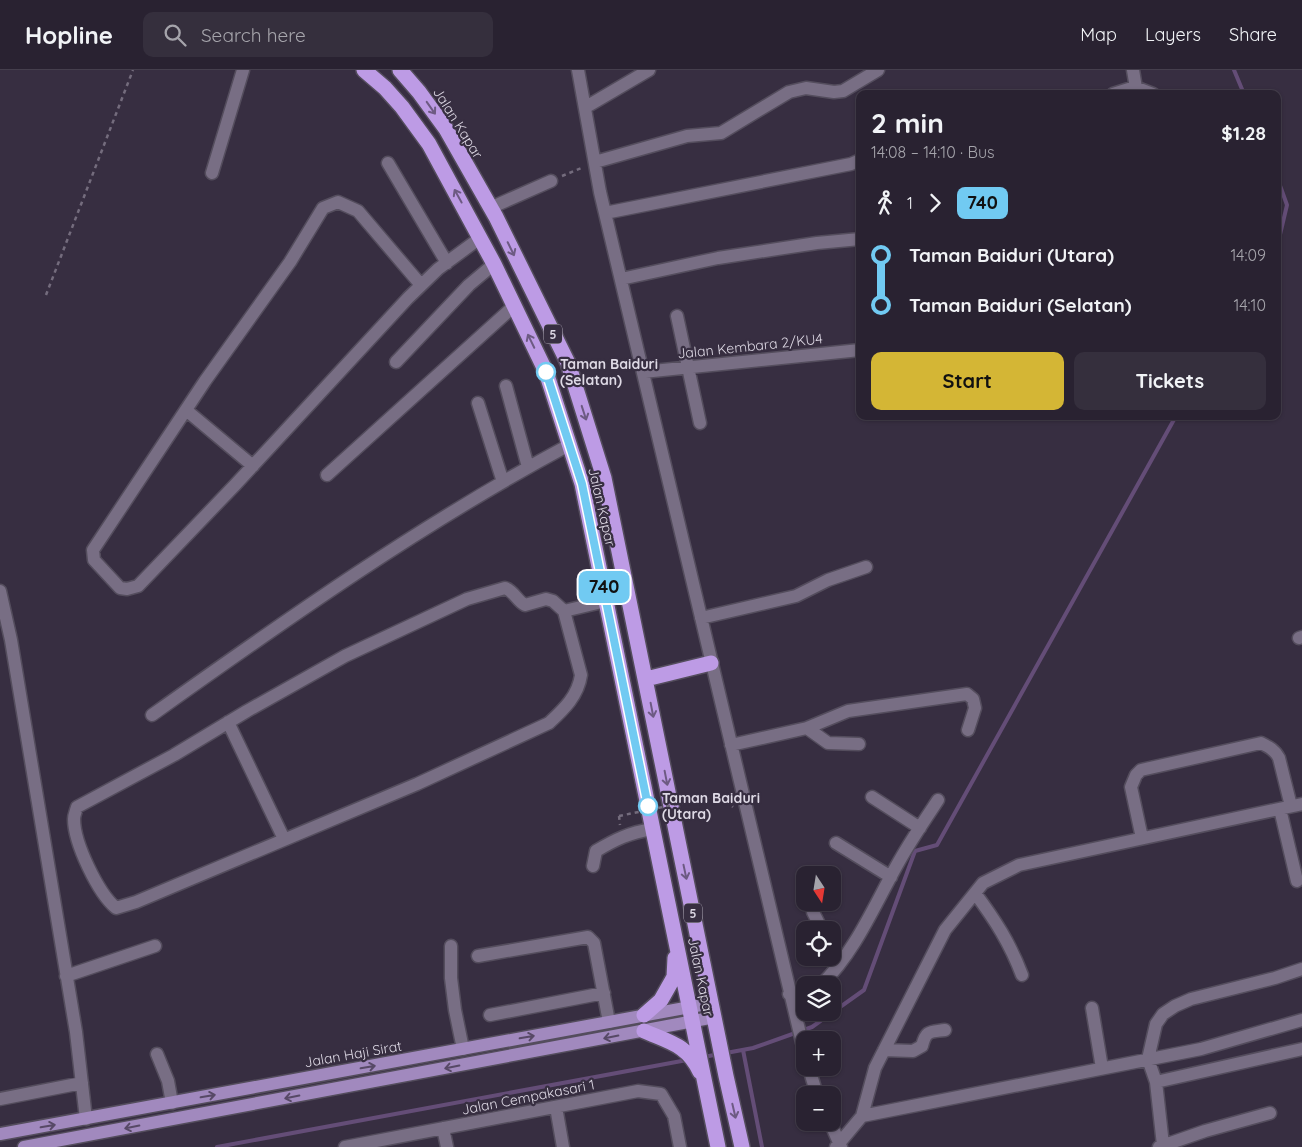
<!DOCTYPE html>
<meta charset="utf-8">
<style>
:root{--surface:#292231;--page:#352f3d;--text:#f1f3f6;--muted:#a5a4ab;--line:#453f4d;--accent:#d4b635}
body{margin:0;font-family:Quicksand,sans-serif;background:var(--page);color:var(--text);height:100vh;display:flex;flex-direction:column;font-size:19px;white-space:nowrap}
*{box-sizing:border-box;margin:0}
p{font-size:16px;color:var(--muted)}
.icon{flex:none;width:28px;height:28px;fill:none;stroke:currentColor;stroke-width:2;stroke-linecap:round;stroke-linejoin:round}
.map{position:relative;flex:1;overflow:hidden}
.sheet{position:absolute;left:856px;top:20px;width:425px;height:330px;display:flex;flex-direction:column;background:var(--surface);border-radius:10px;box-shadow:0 1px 4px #0004,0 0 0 1px var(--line)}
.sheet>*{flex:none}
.badge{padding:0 10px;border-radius:8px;font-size:18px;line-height:32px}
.needle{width:32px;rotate:168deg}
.fabs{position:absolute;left:796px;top:796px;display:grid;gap:10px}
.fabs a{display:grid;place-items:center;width:45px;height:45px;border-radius:10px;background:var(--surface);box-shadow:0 1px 4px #0004,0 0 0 1px var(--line);font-size:25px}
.map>.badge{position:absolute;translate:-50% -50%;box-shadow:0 0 0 2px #fff}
.legs{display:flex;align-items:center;gap:8px;height:55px;padding:0 15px;font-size:16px}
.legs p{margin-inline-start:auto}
.summary{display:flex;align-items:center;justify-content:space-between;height:85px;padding:0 15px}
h1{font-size:28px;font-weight:700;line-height:38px}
.action{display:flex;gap:10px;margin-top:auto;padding:10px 15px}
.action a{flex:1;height:58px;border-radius:10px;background:var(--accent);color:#111;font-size:20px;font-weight:700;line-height:58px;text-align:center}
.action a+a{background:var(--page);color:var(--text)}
ul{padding:0 15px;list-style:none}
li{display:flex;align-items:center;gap:18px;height:50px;font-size:19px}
li i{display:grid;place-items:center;width:8px;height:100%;margin:0 6px;background:currentColor}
li i::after{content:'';width:12px;height:12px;margin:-6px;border:4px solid;border-radius:50%;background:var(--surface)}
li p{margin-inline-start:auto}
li:first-child i{background:linear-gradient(#0000 50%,currentColor 0)}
li:last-child i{background:linear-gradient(currentColor 50%,#0000 0)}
header{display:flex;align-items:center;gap:30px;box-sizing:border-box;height:70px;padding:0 25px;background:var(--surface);border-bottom:1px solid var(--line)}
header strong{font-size:24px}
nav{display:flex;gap:28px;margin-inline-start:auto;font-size:18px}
.search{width:350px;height:45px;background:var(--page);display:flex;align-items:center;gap:12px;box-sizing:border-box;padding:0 18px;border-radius:10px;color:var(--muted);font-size:19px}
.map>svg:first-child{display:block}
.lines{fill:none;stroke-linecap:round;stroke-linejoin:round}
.stream{stroke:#644d77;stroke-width:4}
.minor-casing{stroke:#544d5d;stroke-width:15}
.major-casing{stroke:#544d5d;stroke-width:15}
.highway-casing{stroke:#544d5d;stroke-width:18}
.path{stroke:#746c7d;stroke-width:2.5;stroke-dasharray:4 4;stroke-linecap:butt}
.minor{stroke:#786e84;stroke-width:12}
.major{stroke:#a189be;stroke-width:12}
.highway{stroke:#bd9be5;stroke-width:15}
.path-bridge{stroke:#746c7d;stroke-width:2.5;stroke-dasharray:4 4;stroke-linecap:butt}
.oneway{stroke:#6d5a83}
.oneway2{stroke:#574966}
.line-1-casing{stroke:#fff;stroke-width:11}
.line-1{stroke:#71caf2;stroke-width:8}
.stop-1-dot{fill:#fff;stroke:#71caf2;stroke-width:2.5}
.labels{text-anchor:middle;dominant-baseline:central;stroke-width:4.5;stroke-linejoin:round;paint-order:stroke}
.shield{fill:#372e41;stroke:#aca6b4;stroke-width:1}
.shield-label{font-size:12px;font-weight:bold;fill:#ded9e5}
.street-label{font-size:14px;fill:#ded9e5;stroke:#372e41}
.stop-label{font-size:14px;font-weight:bold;fill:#ded9e5;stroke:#372e41;text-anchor:start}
</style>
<header>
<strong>Hopline</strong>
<div class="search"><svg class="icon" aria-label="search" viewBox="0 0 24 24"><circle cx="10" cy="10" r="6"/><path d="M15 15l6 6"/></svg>Search here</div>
<nav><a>Map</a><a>Layers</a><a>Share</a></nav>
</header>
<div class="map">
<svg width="1302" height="1077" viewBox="0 0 1302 1077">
<rect width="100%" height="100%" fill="#372e41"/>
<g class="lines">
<path class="stream" d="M1234,0L1244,24
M1278,110L1287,135L1278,173
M743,980L762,1077
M726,983L753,978L812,957L864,920L915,781L937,775L1176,346
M704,987L719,984
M217,1077L687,990"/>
<defs>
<path id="minor" d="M578,0L600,122L805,985
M1133,0L1137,24
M1113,24L1135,17L1153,24
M586,37L649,0
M595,92L687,66L721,63L789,22L806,18L834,22L843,21L878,0
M388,93L447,193
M212,103L243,0
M490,138L551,111
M605,143L851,94L860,90
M621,209L718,188L817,173L860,169
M421,215L358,141L338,132L323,138L290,192L205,311L93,480L94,490L120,518L127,519L138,516L235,415L408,228L438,199L480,168
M677,246L700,353
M396,292L469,215L494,194
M643,302L860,280
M506,316L528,397
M478,333L503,412
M186,340L253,396
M327,405L514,236
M505,518C514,521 517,531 525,535L546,529L553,531L564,541L581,605C578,626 564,639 549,653L417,714L136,832L116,838C98,823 74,773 74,749C74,745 76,741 77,737L174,685L247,641L345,586L467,529Z
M0,521L11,570L76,962L86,1049
M564,541L606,531
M701,548L796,526L828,510L866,497
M1299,568L1302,567
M152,645C287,549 423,453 569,375
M228,652L284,769
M807,658L828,673L859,674
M731,675L807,658L848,641L967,624L973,629L975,638L968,660
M872,727L920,758
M1280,739L1297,811
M1142,768L1131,717L1136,705L1141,700L1261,673C1269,677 1275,680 1279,688L1291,736
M836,773L891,807
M593,796L596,781C616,769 629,763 652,759
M975,823C995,850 1010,873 1022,905
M813,842L822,860
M451,876V908L455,940L463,979
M478,886L588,867L594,873L609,952
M66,906L155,876
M821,915C855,882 874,836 897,795C909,773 924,751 938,730
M789,924L805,922
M1092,938L1102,998
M490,945L604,923
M884,980L913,981L922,976C926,960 930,962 945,960
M157,984L168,1011L172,1033
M809,998L817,1025
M1156,1012L1302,979
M0,1029L82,1013
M556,1037L563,1077
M862,1046L1201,979L1302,950
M830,1052L841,1077
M443,1058L447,1077
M1163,1075L1156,1012L1148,989L1156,954L1163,944L1175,936L1191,929L1275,908L1302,899
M345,1077L638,1021L661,1024L674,1046L680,1077
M836,1077L862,1046L875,998L945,860L983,813L1019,795L1302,734
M1159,1077L1205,1061L1270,1043"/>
<path id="major" d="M0,1064L712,933
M24,1077L715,947"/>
<path id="highway" d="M364,0L385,18L402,37L429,74L494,194L546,302L582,414L718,1077
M400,0L419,22L446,59L496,147L568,293L604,408L726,1006L742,1077
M646,609L711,593
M644,945L661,930L674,907L675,888
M644,961C669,972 688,975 700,1002"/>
</defs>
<use href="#minor" class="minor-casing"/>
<use href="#major" class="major-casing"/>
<use href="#highway" class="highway-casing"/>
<path class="path" d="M562,106L584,97
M46,225L133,0
M721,725L733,737
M619,746L620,755"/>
<use href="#minor" class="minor"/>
<use href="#major" class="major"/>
<use href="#highway" class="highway"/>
<path class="path-bridge" d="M619,746L721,725"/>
</g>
<defs><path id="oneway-shaft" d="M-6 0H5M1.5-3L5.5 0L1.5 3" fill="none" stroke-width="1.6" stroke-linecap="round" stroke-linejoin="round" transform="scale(1.25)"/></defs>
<g class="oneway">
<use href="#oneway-shaft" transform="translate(431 38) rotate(55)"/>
<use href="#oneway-shaft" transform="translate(458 126) rotate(-119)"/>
<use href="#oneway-shaft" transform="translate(511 179) rotate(64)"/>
<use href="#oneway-shaft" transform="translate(531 271) rotate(-116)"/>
<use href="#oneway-shaft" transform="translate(584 343) rotate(72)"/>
<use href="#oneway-shaft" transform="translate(652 640) rotate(79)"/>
<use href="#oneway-shaft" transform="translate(666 708) rotate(79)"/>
<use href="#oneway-shaft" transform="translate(685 802) rotate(78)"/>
<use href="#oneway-shaft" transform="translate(734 1041) rotate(77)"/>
</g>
<g class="oneway2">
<use href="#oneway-shaft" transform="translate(527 967) rotate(-10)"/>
<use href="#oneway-shaft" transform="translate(611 967) rotate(169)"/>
<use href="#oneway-shaft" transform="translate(368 997) rotate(-10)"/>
<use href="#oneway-shaft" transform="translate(452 997) rotate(169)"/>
<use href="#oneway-shaft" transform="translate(208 1026) rotate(-10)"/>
<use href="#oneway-shaft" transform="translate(292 1027) rotate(169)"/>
<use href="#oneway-shaft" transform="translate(48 1056) rotate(-10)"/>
<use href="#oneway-shaft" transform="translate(132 1057) rotate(169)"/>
</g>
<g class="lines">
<defs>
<path id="line-1" d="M546,302L582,414L648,736"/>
</defs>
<use href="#line-1" class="line-1-casing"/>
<use href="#line-1" class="line-1"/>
</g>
<g class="stop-1-dot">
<circle cx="546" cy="302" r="9"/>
<circle cx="648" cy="736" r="9"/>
</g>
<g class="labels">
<g class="shield">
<rect x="544" y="254.5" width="18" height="19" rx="4"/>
<rect x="684" y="833.5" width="18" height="19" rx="4"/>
</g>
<g class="shield-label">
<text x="553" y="264">5</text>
<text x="693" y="843">5</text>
</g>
<g class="street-label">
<text transform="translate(458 53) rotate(58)">Jalan Kapar</text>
<text transform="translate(750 276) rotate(-6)">Jalan Kembara 2/KU4</text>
<text transform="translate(602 437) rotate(77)">Jalan Kapar</text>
<text transform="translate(701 907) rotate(78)">Jalan Kapar</text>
<text transform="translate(353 984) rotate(-10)">Jalan Haji Sirat</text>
<text transform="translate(528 1027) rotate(-11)">Jalan Cempakasari 1</text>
</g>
<g class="stop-label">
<text x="560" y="294">Taman Baiduri<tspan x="560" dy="16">(Selatan)</tspan></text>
<text x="662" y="728">Taman Baiduri<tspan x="662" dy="16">(Utara)</tspan></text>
</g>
</g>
</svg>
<div class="fabs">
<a><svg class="needle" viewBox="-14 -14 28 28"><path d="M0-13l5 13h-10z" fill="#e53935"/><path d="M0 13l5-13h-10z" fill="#a5a4ab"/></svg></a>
<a><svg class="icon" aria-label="locate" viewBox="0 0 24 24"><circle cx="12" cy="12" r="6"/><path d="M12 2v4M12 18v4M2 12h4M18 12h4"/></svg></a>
<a><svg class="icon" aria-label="layers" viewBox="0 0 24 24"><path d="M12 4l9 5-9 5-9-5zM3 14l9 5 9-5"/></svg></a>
<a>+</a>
<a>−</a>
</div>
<b class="badge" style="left:604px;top:517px;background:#71caf2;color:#111">740</b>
<section class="sheet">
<div class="summary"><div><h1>2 min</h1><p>14:08 – 14:10 · Bus</p></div><b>$1.28</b></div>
<div class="legs"><svg class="icon" aria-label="walk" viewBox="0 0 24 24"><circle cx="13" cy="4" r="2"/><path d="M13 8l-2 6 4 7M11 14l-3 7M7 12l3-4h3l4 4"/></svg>1<svg class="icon" aria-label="forward" viewBox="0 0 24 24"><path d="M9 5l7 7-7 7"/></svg><b class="badge" style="background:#71caf2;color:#111">740</b></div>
<ul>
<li><i style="color:#71caf2"></i><b>Taman Baiduri (Utara)</b><p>14:09</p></li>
<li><i style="color:#71caf2"></i><b>Taman Baiduri (Selatan)</b><p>14:10</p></li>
</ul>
<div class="action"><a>Start</a><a>Tickets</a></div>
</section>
</div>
